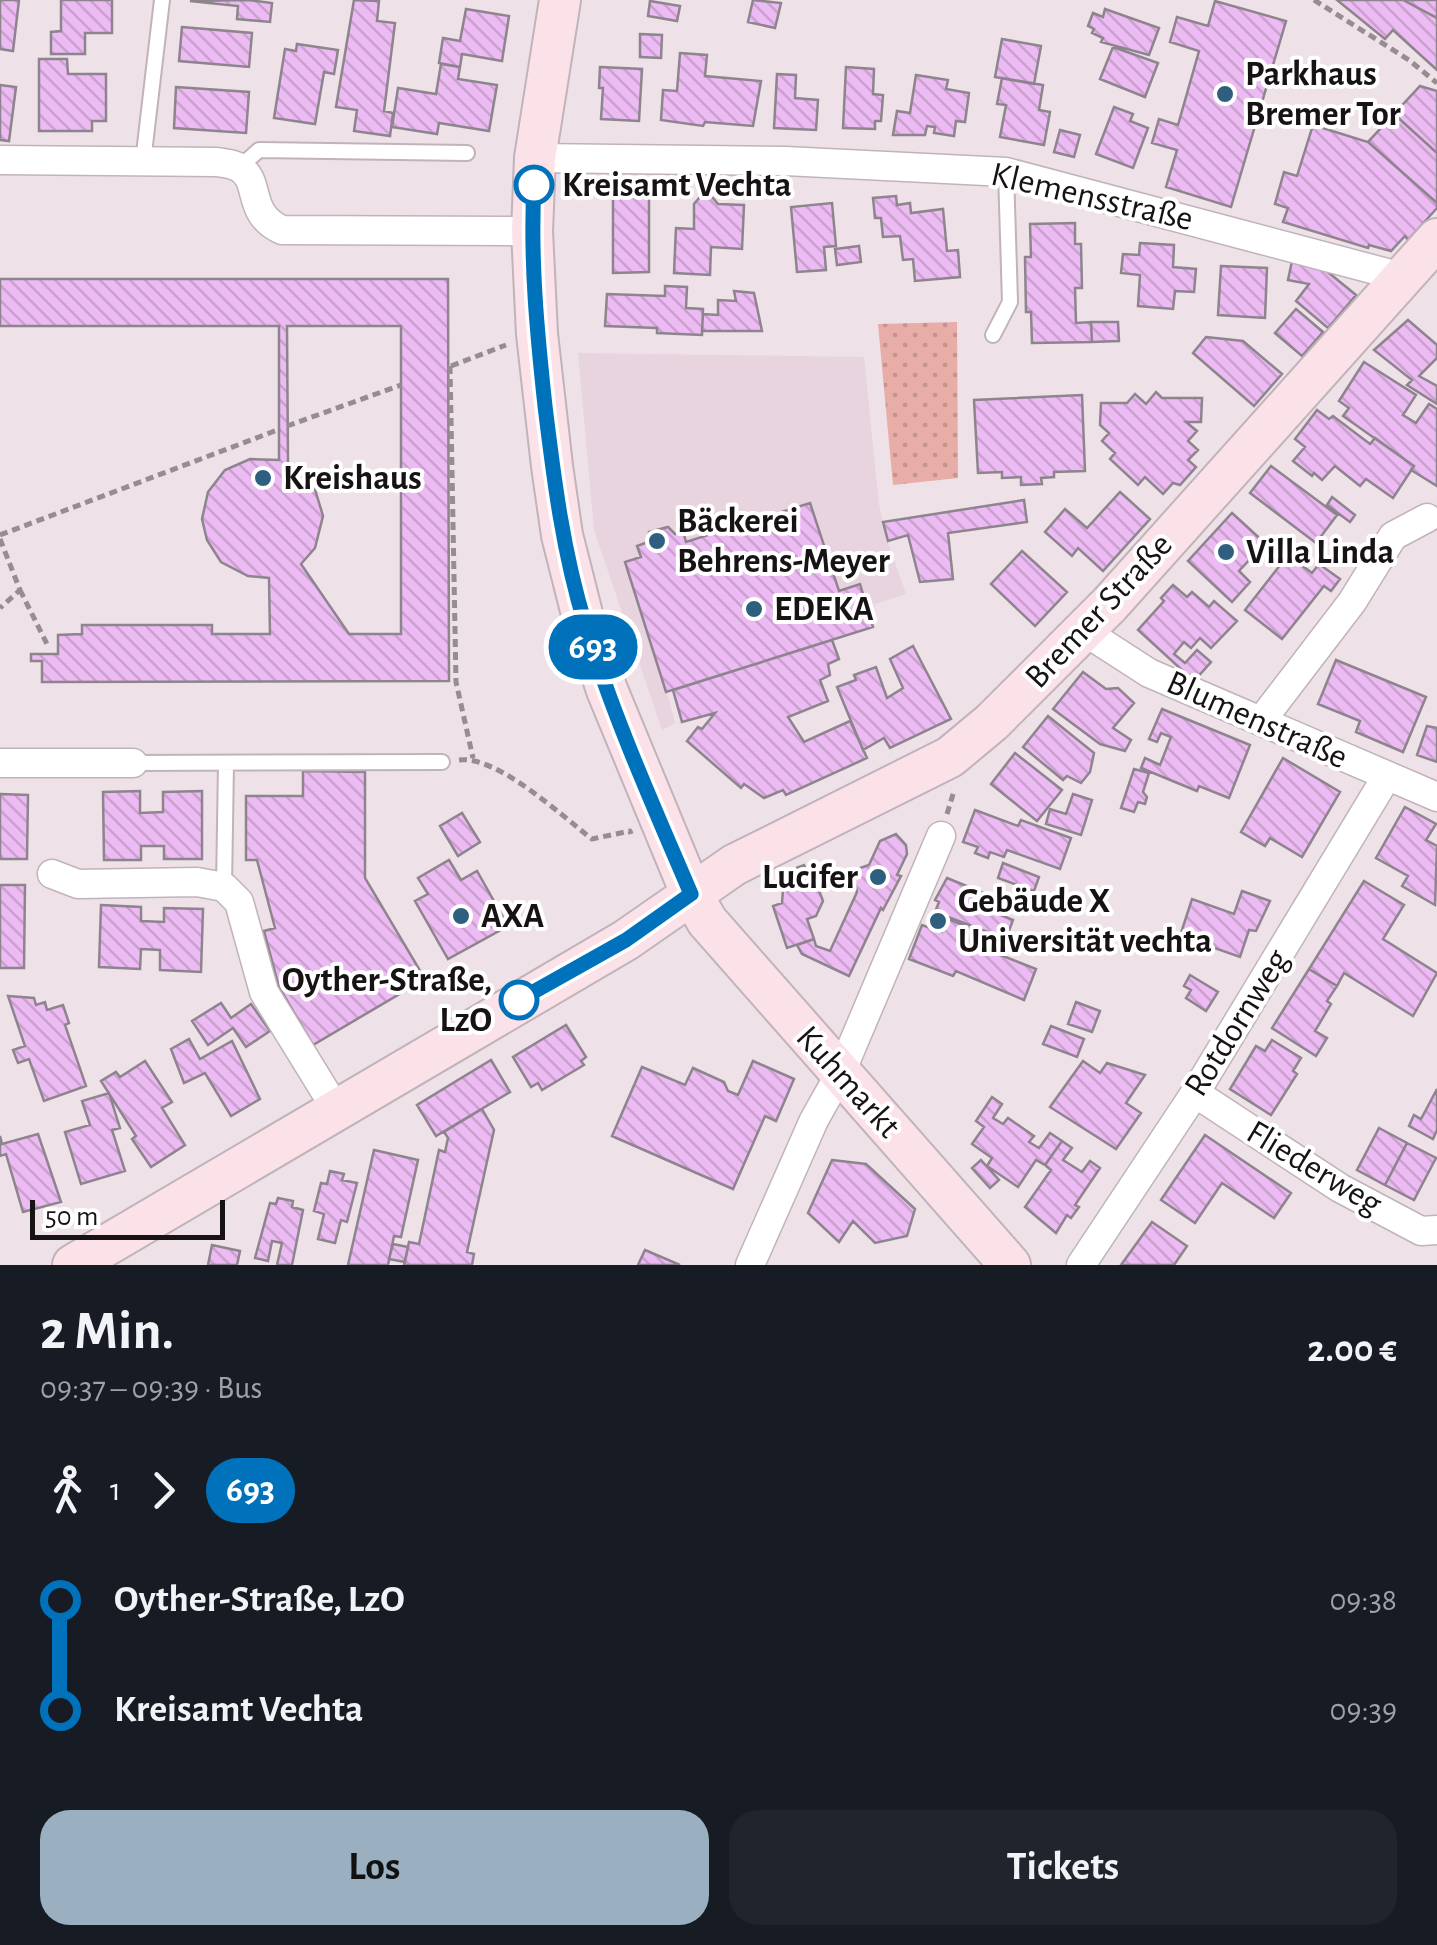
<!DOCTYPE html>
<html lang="de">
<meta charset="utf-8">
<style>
:root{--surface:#171b24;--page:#20242c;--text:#f1f3f6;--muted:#9ea1a6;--accent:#9ab0c0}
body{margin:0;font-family:"Alegreya Sans",sans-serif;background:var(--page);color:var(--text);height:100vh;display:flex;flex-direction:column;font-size:38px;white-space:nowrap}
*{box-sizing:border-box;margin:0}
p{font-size:32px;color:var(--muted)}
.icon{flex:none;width:55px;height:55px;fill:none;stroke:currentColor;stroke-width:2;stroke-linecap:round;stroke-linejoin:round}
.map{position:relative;height:1265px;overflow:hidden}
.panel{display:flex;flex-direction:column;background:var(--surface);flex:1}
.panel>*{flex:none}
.badge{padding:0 20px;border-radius:32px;font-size:35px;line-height:65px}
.scale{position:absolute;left:30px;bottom:25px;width:195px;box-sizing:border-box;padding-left:10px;border:5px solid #171315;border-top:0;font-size:28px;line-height:35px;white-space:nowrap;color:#171315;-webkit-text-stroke:8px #fff;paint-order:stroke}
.map>.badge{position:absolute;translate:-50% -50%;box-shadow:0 0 0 5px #fff}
.legs{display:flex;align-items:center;gap:15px;height:110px;padding:0 40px;font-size:32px}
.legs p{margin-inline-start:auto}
.headline{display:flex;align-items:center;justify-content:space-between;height:170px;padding:0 40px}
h1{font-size:55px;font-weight:700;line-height:75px}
.button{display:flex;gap:20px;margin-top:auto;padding:20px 40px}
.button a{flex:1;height:115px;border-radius:30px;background:var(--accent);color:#111;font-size:40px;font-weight:700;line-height:115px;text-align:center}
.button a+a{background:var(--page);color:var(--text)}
ul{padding:0 40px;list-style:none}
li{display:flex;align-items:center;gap:35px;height:110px;font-size:38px}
li i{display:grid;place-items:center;width:15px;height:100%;margin:0 12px;background:currentColor}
li i::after{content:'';width:25px;height:25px;margin:-12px;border:8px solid;border-radius:50%;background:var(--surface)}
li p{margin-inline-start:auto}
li:first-child i{background:linear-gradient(#0000 50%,currentColor 0)}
li:last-child i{background:linear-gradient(currentColor 50%,#0000 0)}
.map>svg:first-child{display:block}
.built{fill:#e8d4df}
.grass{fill:url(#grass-dots)}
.building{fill:url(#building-back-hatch);stroke:#8d848e;stroke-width:2.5;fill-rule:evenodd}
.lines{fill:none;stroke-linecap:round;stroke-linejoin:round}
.lane-casing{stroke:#c0b3ba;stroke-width:18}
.street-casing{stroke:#c0b3ba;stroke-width:31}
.secondary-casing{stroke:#c0b3ba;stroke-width:44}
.path{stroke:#968c91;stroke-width:5;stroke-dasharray:8 5;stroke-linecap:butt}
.lane{stroke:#fff;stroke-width:14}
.street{stroke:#fff;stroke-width:28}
.secondary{stroke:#fbe2e8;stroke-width:40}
.line-1-casing{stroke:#fff;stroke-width:22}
.line-1{stroke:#0072bc;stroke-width:15}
.poi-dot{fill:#2f5f7e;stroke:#fff;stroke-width:4}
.stop-1-dot{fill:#fff;stroke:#0072bc;stroke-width:5}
.labels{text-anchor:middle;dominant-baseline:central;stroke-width:8;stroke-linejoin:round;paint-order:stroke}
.poi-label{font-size:35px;font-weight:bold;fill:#171315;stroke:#fff;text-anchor:start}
.stop-label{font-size:35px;font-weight:bold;fill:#171315;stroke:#fff;text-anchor:start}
.street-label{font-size:35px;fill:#171315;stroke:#fff}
</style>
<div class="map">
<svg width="1437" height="1265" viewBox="0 0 1437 1265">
<defs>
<pattern id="grass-dots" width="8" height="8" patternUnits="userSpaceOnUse" patternTransform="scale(2.5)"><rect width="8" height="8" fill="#e7ada6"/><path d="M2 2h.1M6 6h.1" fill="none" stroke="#c5948e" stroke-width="1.8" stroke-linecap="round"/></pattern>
<pattern id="building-back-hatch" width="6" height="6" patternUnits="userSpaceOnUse" patternTransform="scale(2.5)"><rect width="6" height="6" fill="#edbbf3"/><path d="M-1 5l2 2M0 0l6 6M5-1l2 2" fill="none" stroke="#caa0cf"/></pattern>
</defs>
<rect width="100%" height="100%" fill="#eee1e8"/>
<path class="built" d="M578,353L864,357L879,504L886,537L906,594L875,604L873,627L667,692L675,723L662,730L594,530Z"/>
<path class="grass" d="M957,322L958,478L893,485L878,324Z"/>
<path class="building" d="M0,0H19L13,51L0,49Z
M61,0H112V33H85V54H51V32L61,31Z
M248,0L272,3L270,22L237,19L238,6L190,1Z
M354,0L379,1L377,21L395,23L384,111L393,113L390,136L354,131L357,110L336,107Z
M753,0L781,3L775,28L748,22Z
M1337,0H1403L1437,18V70L1393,30L1385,39Z
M1403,0H1437V18Z
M650,1L680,6L677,21L648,16Z
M1215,1L1286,21L1231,207L1166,187L1177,150L1152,143L1159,119L1178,125L1199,51L1170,42L1177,17L1208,26Z
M466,9L509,16L502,61L462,54L460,67L439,63L443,38L460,41Z
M1105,9L1159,28L1149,55L1101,42L1103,38L1092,33L1094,29L1088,26L1093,13L1103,17Z
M182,27L252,33L249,67L179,61Z
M640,34L662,35L661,58L640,57Z
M1002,39L1041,46L1034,84L995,77Z
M297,44L338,50L334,74L324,72L315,124L274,118L285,49L296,51Z
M1113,47L1158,63L1145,97L1100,79Z
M680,53L707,55L705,76L761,81L753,126L705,122L703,126L661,120L663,90L677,91Z
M39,59H67L68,74H106V121H92V131H39Z
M441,64L460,67L458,79L497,85L489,131L439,123L437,134L392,127L398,88L436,94Z
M600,67L642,69L639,121L601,119L603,88H599Z
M846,67L874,69L873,94L883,95L881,121H875V129L843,128Z
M777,74L796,75L795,98L818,100L816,130L774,128Z
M916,75L948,80L946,89L969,93L965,122L956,121L954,136L934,133L935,127L927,126L925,135H893L897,111L910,113Z
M1002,78L1043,85L1039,110L1050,112L1044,145L1000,137L1006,105L997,104Z
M0,85L16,87L9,141L0,140Z
M1420,86L1437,91V153L1394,114Z
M176,87L249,92L246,133L174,128Z
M1114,107L1133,114L1130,121L1148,128L1133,168L1096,154Z
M1394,114L1437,153V203L1368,142Z
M1313,125L1368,142L1437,203V208L1408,240L1405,236L1391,251L1369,245L1368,248L1283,222L1288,208L1275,204L1284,172L1297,176Z
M1060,130L1080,135L1074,157L1054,152Z
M613,190H649V272L613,273Z
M896,196L897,205L910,203L911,213L943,209L947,251L958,250L960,277L915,281L913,259L903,260L900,236L883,237L881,218H875L873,198Z
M700,197L713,198L718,204L744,205L742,249L711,247L710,275L674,273L676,228L694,229V204Z
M832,203L836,246L824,247L826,270L797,272L791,207Z
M1075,223V244H1081L1082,288H1075L1076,323L1091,322L1092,342L1032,343L1031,312H1026L1025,257H1031L1030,224Z
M1140,243L1174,245L1173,267L1196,269L1194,292L1175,291L1173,309L1138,306L1140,275L1121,273L1123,254L1139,255Z
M859,246L861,262L837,265L835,249Z
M1292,261L1324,269L1356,295L1328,328L1296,301L1309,284L1288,280Z
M1221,266L1267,268L1265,318L1218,315Z
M0,279H448L449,681L42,682V661H31V654H58V635L82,634V625H212V634H270L269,578L248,576L221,562L207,540L202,519L208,492L225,470L250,459L279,460V326H0ZM287,326H401V634H349L301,564L315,548L323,516L314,486L302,472L288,463Z
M665,286L687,287L686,308L703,309L702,335L657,333V328L605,326L607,294L665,296Z
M734,291L754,293L762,331H702L703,314L718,315V300L736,301Z
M1296,309L1323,332L1302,356L1275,333Z
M1408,320L1437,345V358L1419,376L1437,386V404L1407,385L1412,380L1374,350Z
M1091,322H1118L1119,341L1092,342Z
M1206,337L1243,341L1282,374L1254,406L1193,353Z
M1364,362L1416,395L1403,415L1416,423L1429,404L1437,409V486L1411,470L1414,466L1343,416L1349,408L1339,401Z
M1156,392L1162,398H1202L1201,422H1186L1197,431L1188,441L1198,450L1188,460L1196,467L1180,485L1173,483L1163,494L1145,477L1138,485L1110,459L1115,453L1102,441L1109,433L1100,425L1101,403H1127L1135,394L1146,404Z
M1082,395L1085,471L1054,472V477L1041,478L1042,484L1021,485V477L1002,478V472L978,473L974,400Z
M1317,410L1329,419L1333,416L1370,444L1375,438L1414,466L1393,498L1366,479L1360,486L1335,466L1322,480L1314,473L1312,476L1293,461L1305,447L1295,439Z
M1271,466L1337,515L1316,543L1250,493Z
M1120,492L1150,519L1103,571L1078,548L1072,556L1045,532L1065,509L1087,528Z
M1332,497L1355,515L1350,522L1327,505Z
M1024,500L1027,522L948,533L953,579L920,582L908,535L888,541L883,522Z
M810,503L839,591L860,584L873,627L666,692L625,562L641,557L637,546L648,542L649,532L668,527L675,534L683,531L686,542Z
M1232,513L1265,543L1239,571L1250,582L1232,602L1188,561Z
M1022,551L1067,592L1035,626L991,584Z
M1288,555L1312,573L1319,564L1340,579L1331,591L1324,586L1282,639L1245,610Z
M1173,585L1187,597L1192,592L1209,607L1214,601L1237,621L1211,648L1200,638L1191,648L1184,642L1174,654L1185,663L1197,650L1211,662L1194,681L1138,630L1164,601L1161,598Z
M832,640L839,659L828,664L830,675L820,680L828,701L788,717L804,742L850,721L867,758L786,795L783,790L764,798L744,784L741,788L687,741L698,727L702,729L715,713L682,722L673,690Z
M913,646L951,719L890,748L884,738L863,750L837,687L856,680L854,675L876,667L887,698L903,688L890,659Z
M1336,660L1426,697L1403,752L1356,732L1360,721L1318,704Z
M1083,672L1106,689L1118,688L1134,703L1113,728L1131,740L1125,751L1100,744L1053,709Z
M1162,709L1250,745L1229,798L1199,786L1197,791L1141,768L1145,758L1160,765L1171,737L1161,733L1157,742L1149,739Z
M1048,716L1094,753L1090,772L1081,783L1067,776L1063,780L1023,747Z
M1427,726L1437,728V762L1417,755Z
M1015,753L1062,790L1037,821L991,784Z
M1283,758L1340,792L1302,857L1270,838L1265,846L1241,832Z
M1134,769L1149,773L1143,792L1147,797L1145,804L1138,802L1134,812L1121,808Z
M303,771L365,772V878L425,979L313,1045L279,987L264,931L275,928L257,860H246V796H303Z
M140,791V813L163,812V792L202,791V859H164V846H141V860H104L103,792Z
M0,794L28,795L27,859H0Z
M1073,794L1092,800L1081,835L1046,824L1050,809L1066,814Z
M1405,807L1436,824L1426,840L1437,846L1435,905L1402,886L1408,876L1376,858Z
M975,810L1018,826L1021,820L1071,838L1060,869L1007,850L1004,857L990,852L988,858L975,853L978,847L963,842Z
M462,813L480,842L458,856L440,826Z
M896,834L906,845L907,854L897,875L901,876L883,910L881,908L849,976L802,954L797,945L814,939L816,946L830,951L857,892L853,875L857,869L869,865L880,841Z
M449,860L461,880L477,871L508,926L448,959L415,901L428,894L418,878Z
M1003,863L1039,877L1034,891L998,878Z
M804,865L810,882L817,885L823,901L816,916L807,919L814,939L787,948L773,906L782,903L783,890L777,875Z
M947,878L991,896L986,909L1013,920L1006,939L935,912L939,902L935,900Z
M1364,881L1404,905L1383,939L1437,973L1413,1016L1344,973L1337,986L1309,969Z
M0,885H25L24,968H0Z
M1242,891L1270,901L1256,931L1249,930L1240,957L1180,936L1192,899L1234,914Z
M101,905L141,907V921L164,922V908L203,909L201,972L160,970V950L141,949L140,969L99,967Z
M947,918L984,935L980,947L1036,969L1024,1000L956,971L953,976L909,959L922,925L942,932Z
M1309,969L1337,986L1327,1001L1331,1004L1315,1031L1327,1038L1316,1056L1272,1028Z
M1190,975L1218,992L1206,1011L1186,998L1191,990L1184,986Z
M8,996L34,998L36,1005L45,1002L47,1010L63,1005L69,1023L65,1025L86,1086L44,1101L29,1059L18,1063L13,1050L25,1046Z
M1076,1002L1100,1011L1092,1032L1068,1024Z
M221,1003L231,1018L251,1004L270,1031L246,1047L233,1028L208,1045L192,1021Z
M566,1025L586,1057L581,1061L584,1065L542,1090L538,1083L531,1087L513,1057Z
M1051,1026L1084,1039L1077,1057L1043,1044Z
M189,1039L200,1059L232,1041L260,1099L231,1116L205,1073L184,1083L171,1049Z
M1272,1040L1301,1058L1293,1071L1297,1074L1271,1115L1230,1089L1256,1046L1265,1051Z
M491,1060L510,1092L436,1136L417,1105Z
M145,1061L172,1102L162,1108L185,1145L151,1167L132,1139L136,1136L101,1081L116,1072L120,1077Z
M753,1061L794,1079L776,1121L765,1116L733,1189L612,1136L642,1067L685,1085L693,1068L724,1082L728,1091L738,1095Z
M1083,1061L1100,1073L1107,1063L1145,1075L1126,1103L1141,1113L1116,1149L1050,1107Z
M1437,1089V1130L1433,1139L1409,1126L1414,1115L1421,1119Z
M109,1093L120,1128L112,1130L125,1171L81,1184L65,1132L90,1125L82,1101Z
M992,1097L1002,1104L993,1118L1003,1124L1008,1118L1034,1136L1029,1142L1039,1148L1050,1133L1062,1141L1045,1165L1036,1160L1018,1187L987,1166L992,1158L972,1144L984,1127L976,1121Z
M482,1109L494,1130L467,1252L474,1254L472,1265H404L409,1242L419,1244L439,1150L445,1152L448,1138L444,1132Z
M1379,1128L1407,1143L1385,1185L1357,1170Z
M38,1134L61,1202L23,1212L6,1154L0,1156V1136L2,1144Z
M1205,1135L1291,1193L1274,1218L1222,1183L1195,1223L1161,1200Z
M1062,1141L1072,1148L1063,1160L1082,1172L1090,1161L1100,1168L1075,1205L1079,1207L1071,1218L1067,1215L1056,1233L1025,1207L1051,1170L1045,1165Z
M1407,1143L1436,1158L1414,1200L1385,1185Z
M374,1150L418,1160L401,1237L394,1236L388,1265H348Z
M832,1160L866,1164L915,1209L907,1236L875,1243L853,1221L839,1242L808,1213Z
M981,1160L999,1180L990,1188L972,1168Z
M330,1171L344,1174L342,1180L357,1183L347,1222L341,1220L335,1243L318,1239L324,1214L314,1211L321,1183L327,1184Z
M278,1198L293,1201L292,1207L303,1210L292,1265H277L282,1243L272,1241L268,1261L255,1258L270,1203L276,1204Z
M1152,1222L1187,1246L1174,1265H1121Z
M393,1244L408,1247L405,1262L389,1259Z
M212,1245L240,1251L237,1265H208Z
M645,1250L680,1265H638Z"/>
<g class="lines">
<defs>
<path id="lane" d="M143,162L162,0
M240,167L259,150L467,153
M993,335L1010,302L1006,172
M133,763L442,762
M224,887L226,763"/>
<path id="street" d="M535,158L785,161L1006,172L1402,277
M0,160L217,162C224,163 235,164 241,169C261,182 246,214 282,230L532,231
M1084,631L1149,673L1437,797
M1261,721L1352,602L1393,536L1427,518
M0,763H133
M52,874L78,884L197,882L224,887L239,902L264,992L336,1109
M1195,1093L1340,1188L1421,1231L1437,1230
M750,1265L814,1120L841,1072L941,836
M1081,1265L1195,1093L1387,776"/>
<path id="secondary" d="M560,0L535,158L532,231L537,334L552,466L562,535L584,622L607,690L691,893L707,921L1010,1265
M73,1265L626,940L734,865L950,757L992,722L1110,604L1437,239"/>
</defs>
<use href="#lane" class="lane-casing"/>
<use href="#street" class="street-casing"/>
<use href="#secondary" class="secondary-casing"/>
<path class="path" d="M1314,0L1409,60L1437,83
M450,366L456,682L473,758
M451,366L506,345
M287,426L401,385
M0,535L280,429
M0,539L20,590L0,608
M20,590L49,648
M459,760C497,755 562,816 592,839L630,831L631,834
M947,814L954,791"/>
<use href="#lane" class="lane"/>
<use href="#street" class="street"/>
<use href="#secondary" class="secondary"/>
</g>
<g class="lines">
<defs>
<path id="line-1" d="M519,1000L626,940L691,894C653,805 613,716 585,624C563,552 554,480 545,406C537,332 530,259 534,185"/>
</defs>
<use href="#line-1" class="line-1-casing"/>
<use href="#line-1" class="line-1"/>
</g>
<g class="poi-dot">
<circle cx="1225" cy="94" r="10"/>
<circle cx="263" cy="478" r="10"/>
<circle cx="657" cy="541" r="10"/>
<circle cx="1226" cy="552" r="10"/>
<circle cx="754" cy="609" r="10"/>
<circle cx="878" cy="877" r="10"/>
<circle cx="461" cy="916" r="10"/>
<circle cx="938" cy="921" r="10"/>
</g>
<g class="stop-1-dot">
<circle cx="534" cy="185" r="18"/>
<circle cx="519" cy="1000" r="18"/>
</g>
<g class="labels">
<g class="poi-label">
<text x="1245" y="74">Parkhaus<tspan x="1245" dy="40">Bremer Tor</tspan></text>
<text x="283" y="478">Kreishaus</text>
<text x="677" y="521">Bäckerei<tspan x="677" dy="40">Behrens-Meyer</tspan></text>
<text x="1246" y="552">Villa Linda</text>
<text x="774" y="609">EDEKA</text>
<text x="858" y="877" text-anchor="end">Lucifer</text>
<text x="958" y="901">Gebäude X<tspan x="958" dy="40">Universität vechta</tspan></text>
<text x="481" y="916">AXA</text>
</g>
<g class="stop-label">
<text x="562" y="185">Kreisamt Vechta</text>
<text x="492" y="980" text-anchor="end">Oyther-Straße,<tspan x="492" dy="40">LzO</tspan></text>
</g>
<g class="street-label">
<text transform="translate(1092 197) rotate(13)">Klemensstraße</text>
<text transform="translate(1099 611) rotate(-47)">Bremer Straße</text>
<text transform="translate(1257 720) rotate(24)">Blumenstraße</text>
<text transform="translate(1237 1023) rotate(-58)">Rotdornweg</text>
<text transform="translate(848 1082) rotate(48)">Kuhmarkt</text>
<text transform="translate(1314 1168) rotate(31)">Fliederweg</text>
</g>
</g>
</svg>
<div class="scale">50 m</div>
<b class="badge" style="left:593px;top:647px;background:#0072bc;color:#fff">693</b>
</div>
<section class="panel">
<div class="headline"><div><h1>2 Min.</h1><p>09:37 – 09:39 · Bus</p></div><b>2.00 €</b></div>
<div class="legs"><svg class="icon" aria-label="walk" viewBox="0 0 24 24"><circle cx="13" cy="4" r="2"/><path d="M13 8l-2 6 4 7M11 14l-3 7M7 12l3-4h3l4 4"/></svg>1<svg class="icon" aria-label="forward" viewBox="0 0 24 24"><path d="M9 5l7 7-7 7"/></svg><b class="badge" style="background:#0072bc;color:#fff">693</b></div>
<ul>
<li><i style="color:#0072bc"></i><b>Oyther-Straße, LzO</b><p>09:38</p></li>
<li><i style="color:#0072bc"></i><b>Kreisamt Vechta</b><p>09:39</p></li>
</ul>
<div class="button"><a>Los</a><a>Tickets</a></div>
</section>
